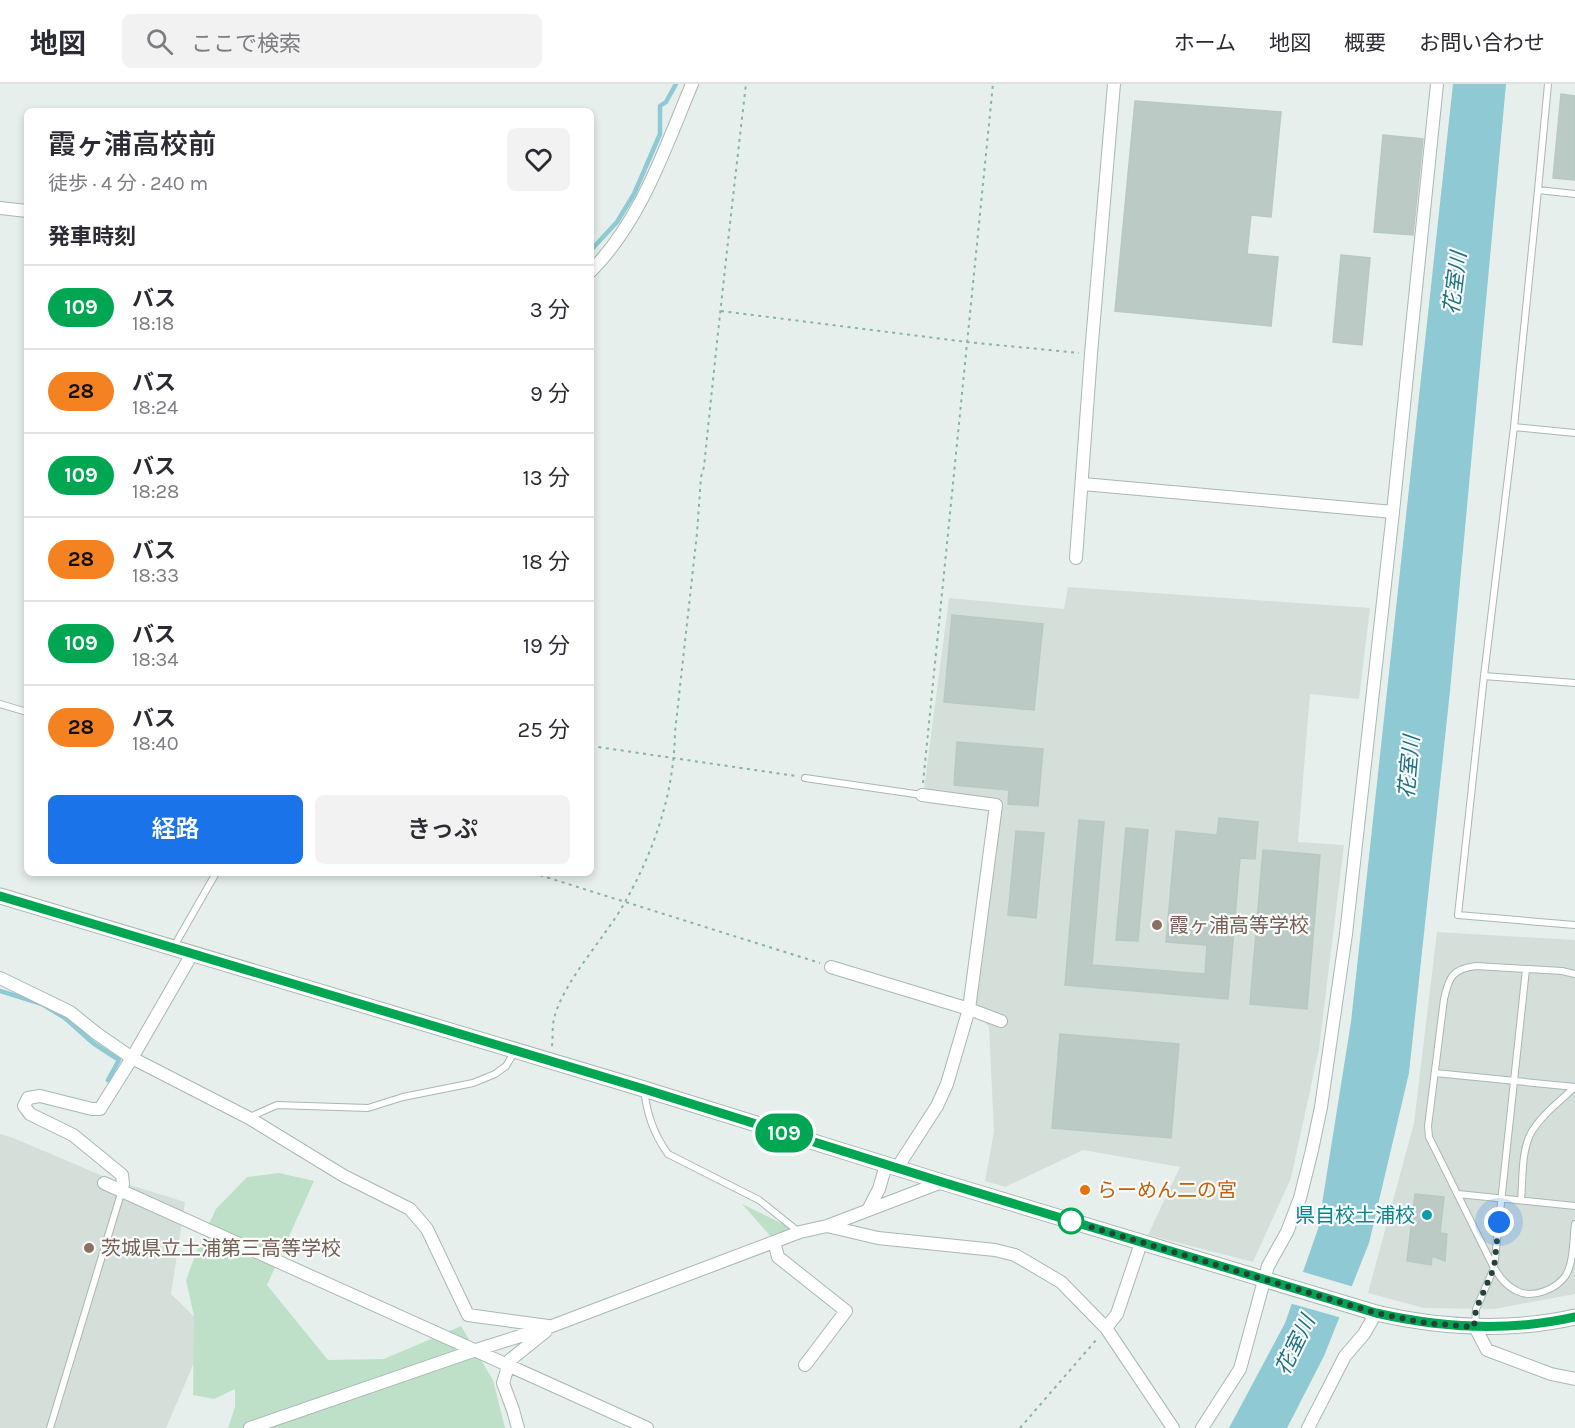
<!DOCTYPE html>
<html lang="ja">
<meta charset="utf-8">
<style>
:root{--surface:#fff;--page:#f2f2f3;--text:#2b2b33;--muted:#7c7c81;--line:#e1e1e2;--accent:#1a73e8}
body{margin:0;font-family:Karla,"Noto Sans JP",sans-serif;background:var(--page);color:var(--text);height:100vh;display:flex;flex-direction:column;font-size:22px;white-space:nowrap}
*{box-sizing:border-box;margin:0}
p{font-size:20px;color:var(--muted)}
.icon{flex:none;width:33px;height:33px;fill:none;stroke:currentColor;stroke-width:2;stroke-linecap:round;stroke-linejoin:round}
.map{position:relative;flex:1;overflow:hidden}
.drawer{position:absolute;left:24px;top:24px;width:570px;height:768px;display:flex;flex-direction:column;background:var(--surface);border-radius:9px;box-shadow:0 3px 9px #0003}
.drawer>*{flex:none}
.badge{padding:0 12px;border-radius:20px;font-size:21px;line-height:39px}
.you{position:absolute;width:30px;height:30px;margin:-15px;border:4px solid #fff;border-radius:50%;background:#1a73e8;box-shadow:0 0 0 9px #1a73e833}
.map>.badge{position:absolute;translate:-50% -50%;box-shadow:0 0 0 3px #fff}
h2{padding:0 24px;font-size:22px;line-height:54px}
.round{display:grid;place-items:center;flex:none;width:63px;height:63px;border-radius:9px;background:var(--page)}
.head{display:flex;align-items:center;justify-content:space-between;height:102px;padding:0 24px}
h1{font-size:28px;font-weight:600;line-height:45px}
.cta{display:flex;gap:12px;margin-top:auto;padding:12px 24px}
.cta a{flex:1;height:69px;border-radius:9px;background:var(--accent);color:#fff;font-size:24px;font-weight:600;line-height:69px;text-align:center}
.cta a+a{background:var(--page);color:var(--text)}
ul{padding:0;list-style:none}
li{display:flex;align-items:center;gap:18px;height:84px;padding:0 24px;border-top:2px solid var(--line)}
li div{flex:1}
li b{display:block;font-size:22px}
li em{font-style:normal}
li .badge{min-width:66px;font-weight:700;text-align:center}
header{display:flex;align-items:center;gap:36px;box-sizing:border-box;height:84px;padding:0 30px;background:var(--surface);border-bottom:2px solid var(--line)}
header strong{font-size:28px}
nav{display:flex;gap:33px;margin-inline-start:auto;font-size:21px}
.search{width:420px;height:54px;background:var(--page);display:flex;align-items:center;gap:15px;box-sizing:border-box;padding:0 21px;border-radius:9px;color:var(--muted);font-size:22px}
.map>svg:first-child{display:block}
.built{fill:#d4dfda}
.green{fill:#bfe0c8}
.water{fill:#8ec9d4}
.pier{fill:#e6efeb}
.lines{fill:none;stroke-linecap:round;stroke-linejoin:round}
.stream{stroke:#8ec9d4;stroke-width:4.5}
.building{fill:#bbcac4;stroke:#b8c9c2;stroke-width:1.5}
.service-casing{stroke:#a8b8b2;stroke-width:8}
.minor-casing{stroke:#a8b8b2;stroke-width:14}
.tertiary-casing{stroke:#a8b8b2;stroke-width:17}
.path{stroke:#86b3a5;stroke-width:2;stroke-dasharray:3 4.5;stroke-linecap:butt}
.service{stroke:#fff;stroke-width:6}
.minor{stroke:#fff;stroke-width:12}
.tertiary{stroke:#fff;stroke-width:15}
.line-casing{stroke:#fff;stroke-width:14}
.line{stroke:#00a651;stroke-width:9}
.walk{stroke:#24423a;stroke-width:6;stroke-dasharray:0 10.8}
.education-dot{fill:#8d6e63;stroke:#f7fbf9;stroke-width:2}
.food-dot{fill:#e8710a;stroke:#f7fbf9;stroke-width:2}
.culture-dot{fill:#0f9aa8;stroke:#f7fbf9;stroke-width:2}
.stop-dot{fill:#fff;stroke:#00a651;stroke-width:3}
.labels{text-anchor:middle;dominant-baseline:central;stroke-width:4.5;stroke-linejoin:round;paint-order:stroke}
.education-label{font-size:20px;fill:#785e54;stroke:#f7fbf9;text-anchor:start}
.food-label{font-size:20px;fill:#c56008;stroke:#f7fbf9;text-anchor:start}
.culture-label{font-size:20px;fill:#0d838f;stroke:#f7fbf9;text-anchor:end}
.water-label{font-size:21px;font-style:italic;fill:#1c6f80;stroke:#f7fbf9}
</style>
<header>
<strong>地図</strong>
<div class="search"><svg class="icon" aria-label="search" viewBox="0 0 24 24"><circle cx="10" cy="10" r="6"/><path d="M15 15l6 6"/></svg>ここで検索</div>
<nav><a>ホーム</a><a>地図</a><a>概要</a><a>お問い合わせ</a></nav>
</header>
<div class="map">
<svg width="1575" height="1344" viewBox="0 0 1575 1344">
<rect width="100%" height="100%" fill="#e6efeb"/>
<path class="built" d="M1068,503L1370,524L1359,615L1310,610L1298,758L1344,761L1319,965L1291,1094L1253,1178L1148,1151L1180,1083L1083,1066L1005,1103L985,1097L994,1048L989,943L970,920L993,721L924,705L949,514L1064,525Z
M1437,848L1575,856V1210L1494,1225L1424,1224L1368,1209L1414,1039Z
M0,1050L11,1053L105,1093L185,1118L171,1210L208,1246L166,1344H0Z"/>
<path class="green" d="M279,1089L314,1097L267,1201L328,1276L384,1275L461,1242L493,1296L505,1344H228L235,1323V1305L214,1315L193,1311L194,1232L186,1196L199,1161L216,1125L247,1093Z
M742,1120L800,1148L773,1155Z"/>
<path class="water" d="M1453,0H1506L1450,607L1409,989L1369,1159L1324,1272L1287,1344H1229L1285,1239L1318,1145L1351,938Z"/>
<path class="pier" d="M1300,1187L1354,1203L1342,1234L1289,1219Z"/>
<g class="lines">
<path class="stream" d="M591,166L617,138L634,110L660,50V22L666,18L676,0
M0,907L42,920L65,934L93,959L119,976L108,996"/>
</g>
<path class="building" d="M1561,10L1575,12V96L1553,94Z
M1135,17L1281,28L1271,133L1251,131L1247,170L1278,173L1271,242L1115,227Z
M1383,51L1423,55L1413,151L1374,148Z
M1341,171L1370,174L1362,261L1333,258Z
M952,531L1043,540L1034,626L944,618Z
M957,658L1043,665L1038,722L1008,720L1009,706L954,701Z
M1219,734L1258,738L1255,775L1240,774L1228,915L1065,901L1079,736L1104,738L1092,881L1205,890L1207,861L1166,858L1176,747L1217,751Z
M1126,744L1148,746L1138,857L1116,856Z
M1016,747L1044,749L1036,834L1008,831Z
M1263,766L1320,771L1307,925L1250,920Z
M1060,950L1179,960L1171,1054L1052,1044Z
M1415,1110L1444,1113L1440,1149L1447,1150L1445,1177L1432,1172L1431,1181L1407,1177Z"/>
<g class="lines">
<defs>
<path id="service" d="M1538,106L1548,0
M1514,343L1575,349
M1484,592L1514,343L1538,106L1575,110
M1575,599L1484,592L1458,831L1575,841
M0,620L27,628
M805,694L922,711
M173,864L216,789
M1575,890L1562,887L1476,882C1452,885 1449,893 1444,915L1428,1042L1429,1053L1494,1184C1500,1193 1506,1202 1517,1207C1533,1215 1557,1205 1566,1191C1574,1177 1573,1155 1575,1140
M1435,989L1575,1003
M644,1005C647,1030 653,1049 668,1070L759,1116L799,1148
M250,1033L277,1021L368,1024L403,1013L473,999L495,990L506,982L515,967
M1458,1110L1575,1122
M1521,1116C1523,1096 1521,1070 1530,1051C1539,1033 1560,1017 1575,1003
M1475,1242L1476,1225L1494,1184L1526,885
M50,1344L122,1106"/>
<path id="minor" d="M0,124L27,127
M591,187C641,137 665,64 692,0
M1083,400L1393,428
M1076,474L1091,270L1114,0
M831,883L969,925L1001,937
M0,894L70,928L96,949L132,974L249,1034L344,1092L410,1125L427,1145L468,1231L548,1242
M897,1084L937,1022L947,1000L969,925L996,721L922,711
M104,1099L647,1344
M123,1100L122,1091L73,1051L30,1030L24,1022L28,1014L40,1012L92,1025H100L132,974L192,870
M868,1126L879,1105L886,1081
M827,1142L878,1154L995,1166L1015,1171L1061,1198L1106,1244L1173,1344
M774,1158L778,1173L846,1227L805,1281
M1475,1243L1487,1266L1551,1290L1575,1295
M1106,1244L1117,1230L1141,1159
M250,1344L476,1266L552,1242L800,1148L827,1142L942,1098
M518,1344L513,1326L503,1299L510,1276L546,1247
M1202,1344L1240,1285L1268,1182L1287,1148L1300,1114L1312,1066L1321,1023L1346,850L1393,428L1437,0
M1308,1344L1345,1272L1364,1250L1376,1229"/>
<path id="tertiary" d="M0,812L644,1005L942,1098L1376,1229C1442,1244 1509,1248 1575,1233"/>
</defs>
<use href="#service" class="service-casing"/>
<use href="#minor" class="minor-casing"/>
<use href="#tertiary" class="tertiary-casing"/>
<path class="path" d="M721,227L967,258L1079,269
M591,662L796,692
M923,699L993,0
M533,789L820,879
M552,962C553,954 552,943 554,935C563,897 606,853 625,818C655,765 674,709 675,648L697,449L701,393L704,383C717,255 731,128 746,0
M1020,1344L1097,1255"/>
<use href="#service" class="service"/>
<use href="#minor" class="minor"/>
<use href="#tertiary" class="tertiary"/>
</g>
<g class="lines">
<defs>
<path id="line" d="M0,812L644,1005L942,1098L1376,1229C1442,1244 1509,1248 1575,1233"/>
</defs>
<use href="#line" class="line-casing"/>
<use href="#line" class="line"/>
<path class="walk" d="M1071,1137L1376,1229L1426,1239L1474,1243L1476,1225L1494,1184L1499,1138"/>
</g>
<g class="education-dot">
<circle cx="1157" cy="841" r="6"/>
<circle cx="89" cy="1164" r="6"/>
</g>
<circle class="food-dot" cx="1085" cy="1106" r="6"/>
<circle class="culture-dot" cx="1427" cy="1131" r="6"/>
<circle class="stop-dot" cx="1071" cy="1137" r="12"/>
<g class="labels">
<g class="education-label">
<text x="1169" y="841">霞ヶ浦高等学校</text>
<text x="101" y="1164">茨城県立土浦第三高等学校</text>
</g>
<g class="food-label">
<text x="1097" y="1106">らーめん二の宮</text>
</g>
<g class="culture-label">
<text x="1415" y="1131">県自校土浦校</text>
</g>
<g class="water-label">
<text transform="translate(1455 199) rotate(-83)">花室川</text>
<text transform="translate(1409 683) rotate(-85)">花室川</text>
<text transform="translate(1295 1261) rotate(-64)">花室川</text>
</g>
</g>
</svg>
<div class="you" style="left:1499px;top:1138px"></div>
<b class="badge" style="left:784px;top:1049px;background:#00a651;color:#fff">109</b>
<section class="drawer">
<div class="head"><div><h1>霞ヶ浦高校前</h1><p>徒歩 · 4 分 · 240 m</p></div><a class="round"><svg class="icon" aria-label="heart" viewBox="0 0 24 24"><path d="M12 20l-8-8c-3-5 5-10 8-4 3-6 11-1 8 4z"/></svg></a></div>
<h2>発車時刻</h2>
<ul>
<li><span class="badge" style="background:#00a651;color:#fff">109</span><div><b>バス</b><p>18:18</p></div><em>3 分</em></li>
<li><span class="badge" style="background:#f58220;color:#111">28</span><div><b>バス</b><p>18:24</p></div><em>9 分</em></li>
<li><span class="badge" style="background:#00a651;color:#fff">109</span><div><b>バス</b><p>18:28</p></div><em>13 分</em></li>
<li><span class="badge" style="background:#f58220;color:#111">28</span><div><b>バス</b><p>18:33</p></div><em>18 分</em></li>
<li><span class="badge" style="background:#00a651;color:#fff">109</span><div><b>バス</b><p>18:34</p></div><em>19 分</em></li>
<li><span class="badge" style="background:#f58220;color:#111">28</span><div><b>バス</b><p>18:40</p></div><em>25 分</em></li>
</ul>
<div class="cta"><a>経路</a><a>きっぷ</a></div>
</section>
</div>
